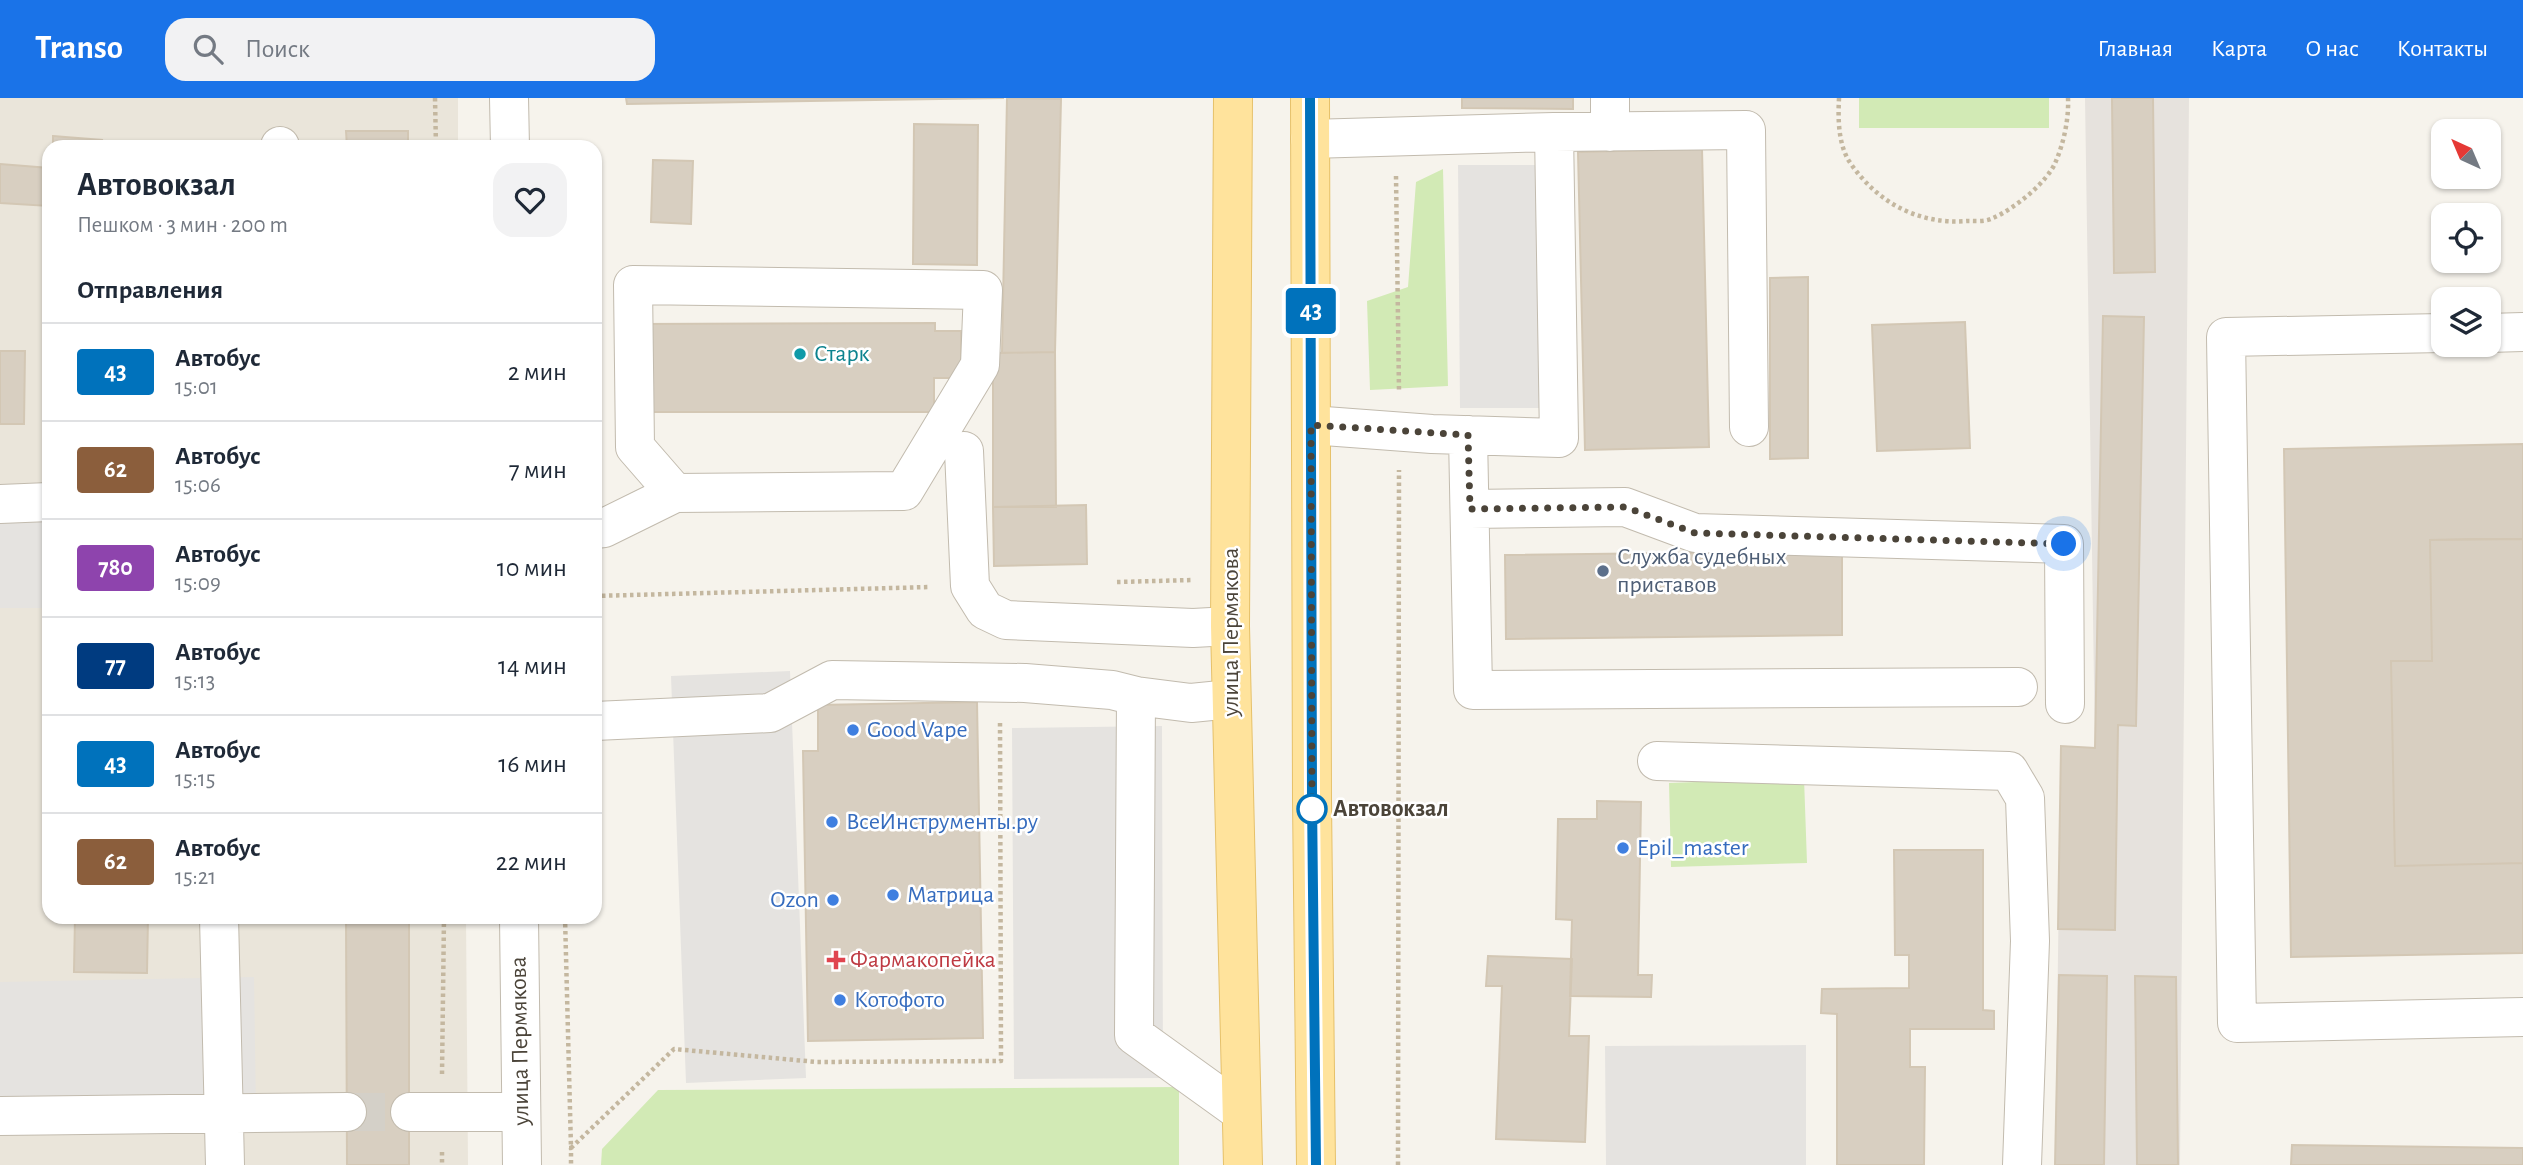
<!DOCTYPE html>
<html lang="ru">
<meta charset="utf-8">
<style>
:root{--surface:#fff;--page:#f2f2f3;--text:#1f2937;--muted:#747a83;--line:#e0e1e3;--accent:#1a73e8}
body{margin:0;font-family:"Alegreya Sans",sans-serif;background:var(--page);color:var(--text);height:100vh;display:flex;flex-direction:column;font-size:26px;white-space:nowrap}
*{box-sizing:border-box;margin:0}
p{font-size:23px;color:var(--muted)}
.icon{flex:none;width:38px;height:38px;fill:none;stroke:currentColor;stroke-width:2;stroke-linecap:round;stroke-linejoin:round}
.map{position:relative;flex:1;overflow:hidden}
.details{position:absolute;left:42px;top:42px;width:560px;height:784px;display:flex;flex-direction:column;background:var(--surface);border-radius:21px;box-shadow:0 2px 5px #0004}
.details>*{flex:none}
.badge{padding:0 14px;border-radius:5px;font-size:24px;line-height:46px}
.needle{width:46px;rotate:316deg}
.fabs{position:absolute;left:2431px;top:21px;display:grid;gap:14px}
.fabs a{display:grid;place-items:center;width:70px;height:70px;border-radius:14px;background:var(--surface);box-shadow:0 2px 5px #0004;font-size:35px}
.you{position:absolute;width:35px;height:35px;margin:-18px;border:5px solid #fff;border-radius:50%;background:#1a73e8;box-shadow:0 0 0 10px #1a73e833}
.map>.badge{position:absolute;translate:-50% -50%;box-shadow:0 0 0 4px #fff}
h2{padding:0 35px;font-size:26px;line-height:63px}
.round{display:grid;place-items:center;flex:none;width:74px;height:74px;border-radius:21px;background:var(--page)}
.head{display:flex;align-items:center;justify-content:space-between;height:119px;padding:0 35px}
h1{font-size:33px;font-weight:700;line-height:52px}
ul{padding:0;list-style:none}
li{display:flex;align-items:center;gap:21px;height:98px;padding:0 35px;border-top:2px solid var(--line)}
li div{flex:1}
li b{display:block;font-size:26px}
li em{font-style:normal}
li .badge{min-width:77px;font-weight:700;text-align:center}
header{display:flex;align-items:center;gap:42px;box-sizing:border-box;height:98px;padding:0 35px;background:var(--accent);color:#fff}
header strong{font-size:33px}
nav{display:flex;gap:38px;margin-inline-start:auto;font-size:24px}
.search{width:490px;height:63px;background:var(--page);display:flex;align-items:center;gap:18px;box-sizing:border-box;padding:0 24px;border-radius:21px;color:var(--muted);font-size:26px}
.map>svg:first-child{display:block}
.residential{fill:#eae5da}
.industrial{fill:#e6e2dd}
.green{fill:#d2eab5}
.parking{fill:#e5e3e0}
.building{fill:#d8cfc1;stroke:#d3c7b4;stroke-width:2}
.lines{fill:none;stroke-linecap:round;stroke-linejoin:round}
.minor-tunnel{stroke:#d4d0c8;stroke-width:38;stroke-dasharray:38 19;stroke-linecap:butt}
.minor-casing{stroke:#c2bbae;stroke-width:40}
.major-casing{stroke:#e6c16a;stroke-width:40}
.path{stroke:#c4b79f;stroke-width:4.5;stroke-dasharray:3.5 3.5;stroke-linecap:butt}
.minor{stroke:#fff;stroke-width:38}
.major{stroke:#ffe39c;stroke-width:38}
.line-casing{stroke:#fff;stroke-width:16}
.line{stroke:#0072bc;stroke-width:10}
.walk{stroke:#4b4439;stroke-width:7;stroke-dasharray:0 12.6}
.culture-dot{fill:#0f9aa8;stroke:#fff;stroke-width:2.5}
.service-dot{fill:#5c6f8a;stroke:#fff;stroke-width:2.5}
.shop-dot{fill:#3f7fe0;stroke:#fff;stroke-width:2.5}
.stop-dot{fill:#fff;stroke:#0072bc;stroke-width:3.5}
.health-dot{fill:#e0444e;stroke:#fff;stroke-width:2.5}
.labels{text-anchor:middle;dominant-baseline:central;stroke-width:5;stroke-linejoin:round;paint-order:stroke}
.culture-label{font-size:24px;fill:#0d838f;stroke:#fff;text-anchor:start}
.service-label{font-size:24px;fill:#4e5e75;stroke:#fff;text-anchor:start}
.street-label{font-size:24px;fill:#4b4439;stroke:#fff}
.shop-label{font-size:24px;fill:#366cbe;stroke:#fff;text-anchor:start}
.stop-label{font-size:24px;font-weight:bold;fill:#4b4439;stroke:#fff;text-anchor:start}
.health-label{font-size:24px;fill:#be3a42;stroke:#fff;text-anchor:start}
</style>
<header>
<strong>Transo</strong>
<div class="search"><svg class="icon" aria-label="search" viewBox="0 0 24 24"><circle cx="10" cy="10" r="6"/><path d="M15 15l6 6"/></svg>Поиск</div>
<nav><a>Главная</a><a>Карта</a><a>О нас</a><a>Контакты</a></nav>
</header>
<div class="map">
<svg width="2523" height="1067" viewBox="0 0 2523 1067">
<rect width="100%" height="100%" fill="#f6f3ec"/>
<path class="residential" d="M0,0H458V49H49V819H466L468,1067H0Z"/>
<path class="industrial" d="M2085,0H2189L2180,1067H2055L2061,648L2095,649Z"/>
<path class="green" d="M1859,0H2049V30H1859Z
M1443,71L1448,288L1370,292L1367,203L1408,189L1416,84Z
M1804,680L1807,765L1671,769L1669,685Z
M1179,989V1067H601L602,1051L658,992Z"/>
<path class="parking" d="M1458,67H1543L1545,310H1460Z
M0,391L49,403V510H0Z
M790,573L806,980L686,985L671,578Z
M1162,628L1163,980L1014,981L1012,630Z
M254,879L256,1015L0,1018V884Z
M1806,947V1067H1606L1605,948Z"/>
<path class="building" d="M626,0H1004L627,6Z
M1007,0L1061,1L1055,254L1002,255Z
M1462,0H1573V11L1462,10Z
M2112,0H2153L2155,174L2114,175Z
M914,26L978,27L977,167L913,166Z
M346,33H408V49H347Z
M53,38L102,42L101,49H53Z
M1702,51L1709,349L1585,352L1578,54Z
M653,62L693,63L691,126L651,124Z
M0,66L49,70V108L0,105Z
M1808,179V360L1770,361V180Z
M2103,218L2144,219L2136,628L2118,627L2115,832L2058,831L2061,648L2095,650Z
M1965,224L1970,350L1877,353L1872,227Z
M935,225V233H961V280H934V314H639L640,226Z
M0,253H25L24,326H0Z
M1055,254L1056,409H993V255Z
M2523,346V441L2430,442L2432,563H2391L2395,768L2523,765V855L2291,859L2284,351Z
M1086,407L1087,466L994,468L993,409Z
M2469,441H2523V765L2395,768L2391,563H2432L2430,442Z
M1842,453V537L1506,541L1505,457Z
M977,604L983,940L808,943L803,653H818V607Z
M1597,703L1641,704L1638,877H1652L1651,899L1570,898L1572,822L1556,821L1558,721H1597Z
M1894,752H1983V912L1994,913V931H1910V969H1925L1924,1067H1837V916L1821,915L1822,891L1909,890V857H1895Z
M75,819H148L147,875L74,874Z
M346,819H409V1067H347Z
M1488,858L1572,861L1569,938H1589L1585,1044L1496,1041L1502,888H1486Z
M2059,877L2107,878L2104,1067H2055Z
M2135,878L2176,879L2178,1067H2137Z
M2292,1047L2523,1050V1067H2291Z
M2292,1047L2523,1050V1067H2291Z
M2292,1047L2523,1050V1067H2291Z"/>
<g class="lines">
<path class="minor-tunnel" d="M347,1014H410"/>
<defs>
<path id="minor" d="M509,0L510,49
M1610,0V34
M1310,41L1554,34
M280,48V49
M2443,235L2226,239L2237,925L2523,919
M2488,235L2523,234
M1311,327L1432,336L1559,340L1554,34L1746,32L1749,329
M1468,337L1473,592L2018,589
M964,353L970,488L985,512L1006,522L1193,530L1230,528
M0,406L49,404
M1470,411L1625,409L1695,435L2064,446L2065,606
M595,431L604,430L675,395L904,393L980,267L983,192L633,187L635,349L675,395
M1231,601L1191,605L1136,598L1134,937L1241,1014
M595,623L770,615L832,582L1025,585L1112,592L1136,598
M1657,663L2009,673L2025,700L2030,843L2022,1067
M219,819L225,1067
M519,819L522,1067
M410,1014H521
M0,1018L347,1014"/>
<path id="major" d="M1233,0L1230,528L1243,1067
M1310,0L1312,702L1316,1067"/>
</defs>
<use href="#minor" class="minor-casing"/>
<use href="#major" class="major-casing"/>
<path class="path" d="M435,0L436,49
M1839,0C1838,20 1838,45 1849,63C1876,104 1918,127 1967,123C1975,123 1986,124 1993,120C2014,111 2048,84 2056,63C2064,44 2069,20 2068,0
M1396,78L1399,293
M1117,484L1192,482
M595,498L930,489
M565,819L571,1050L674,951L817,964L1001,963L1000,622
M442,976L444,819
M569,1050H571V1067
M442,1054V1067
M1398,1067L1399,372"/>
<use href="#minor" class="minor"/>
<use href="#major" class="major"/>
</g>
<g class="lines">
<defs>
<path id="line" d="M1310,0L1312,702L1316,1067"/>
</defs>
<use href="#line" class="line-casing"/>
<use href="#line" class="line"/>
<path class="walk" d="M1312,711L1311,327L1468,337L1470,411L1625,409L1695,435L2064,446"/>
</g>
<circle class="culture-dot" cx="800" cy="256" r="7"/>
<circle class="service-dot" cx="1603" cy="473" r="7"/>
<g class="shop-dot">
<circle cx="853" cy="632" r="7"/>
<circle cx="832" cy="724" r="7"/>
<circle cx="1623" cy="750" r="7"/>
<circle cx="893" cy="797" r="7"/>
<circle cx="833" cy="802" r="7"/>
<circle cx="840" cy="902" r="7"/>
</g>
<circle class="stop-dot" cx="1312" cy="711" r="14"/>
<path class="health-dot" d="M832.5 851.5h7v7h7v7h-7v7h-7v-7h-7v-7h7z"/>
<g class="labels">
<g class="culture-label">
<text x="814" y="256">Старк</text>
</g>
<g class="service-label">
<text x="1617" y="459">Служба судебных<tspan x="1617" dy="28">приставов</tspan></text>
</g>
<g class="street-label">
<text transform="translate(1231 534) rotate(-90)">улица Пермякова</text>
<text transform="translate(520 943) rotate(-91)">улица Пермякова</text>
</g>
<g class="shop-label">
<text x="867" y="632">Good Vape</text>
<text x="846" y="724">ВсеИнструменты.ру</text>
<text x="1637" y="750">Epil_master</text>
<text x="907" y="797">Матрица</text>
<text x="819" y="802" text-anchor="end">Ozon</text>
<text x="854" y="902">Котофото</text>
</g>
<g class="stop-label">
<text x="1333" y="711">Автовокзал</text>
</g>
<g class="health-label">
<text x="850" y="862">Фармакопейка</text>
</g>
</g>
</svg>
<div class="fabs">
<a><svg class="needle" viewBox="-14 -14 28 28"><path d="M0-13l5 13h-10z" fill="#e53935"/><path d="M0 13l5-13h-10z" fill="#747a83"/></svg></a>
<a><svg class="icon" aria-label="locate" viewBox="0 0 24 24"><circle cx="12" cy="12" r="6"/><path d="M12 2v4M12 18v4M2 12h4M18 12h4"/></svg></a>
<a><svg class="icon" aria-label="layers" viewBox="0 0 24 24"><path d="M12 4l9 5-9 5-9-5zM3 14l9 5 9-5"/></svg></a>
</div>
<div class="you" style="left:2064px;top:446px"></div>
<b class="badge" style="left:1311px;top:213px;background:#0072bc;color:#fff">43</b>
<section class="details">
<div class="head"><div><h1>Автовокзал</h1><p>Пешком · 3 мин · 200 m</p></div><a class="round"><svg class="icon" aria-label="heart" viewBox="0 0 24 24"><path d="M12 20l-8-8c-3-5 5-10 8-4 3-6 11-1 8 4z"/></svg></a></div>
<h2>Отправления</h2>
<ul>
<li><span class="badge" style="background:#0072bc;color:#fff">43</span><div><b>Автобус</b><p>15:01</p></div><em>2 мин</em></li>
<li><span class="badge" style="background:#8b5e3c;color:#fff">62</span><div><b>Автобус</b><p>15:06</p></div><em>7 мин</em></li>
<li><span class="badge" style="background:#8e44ad;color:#fff">780</span><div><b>Автобус</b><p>15:09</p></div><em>10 мин</em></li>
<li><span class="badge" style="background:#003b80;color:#fff">77</span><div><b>Автобус</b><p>15:13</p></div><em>14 мин</em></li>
<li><span class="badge" style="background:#0072bc;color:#fff">43</span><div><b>Автобус</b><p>15:15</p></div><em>16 мин</em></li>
<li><span class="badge" style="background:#8b5e3c;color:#fff">62</span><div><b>Автобус</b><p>15:21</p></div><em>22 мин</em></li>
</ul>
</section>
</div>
